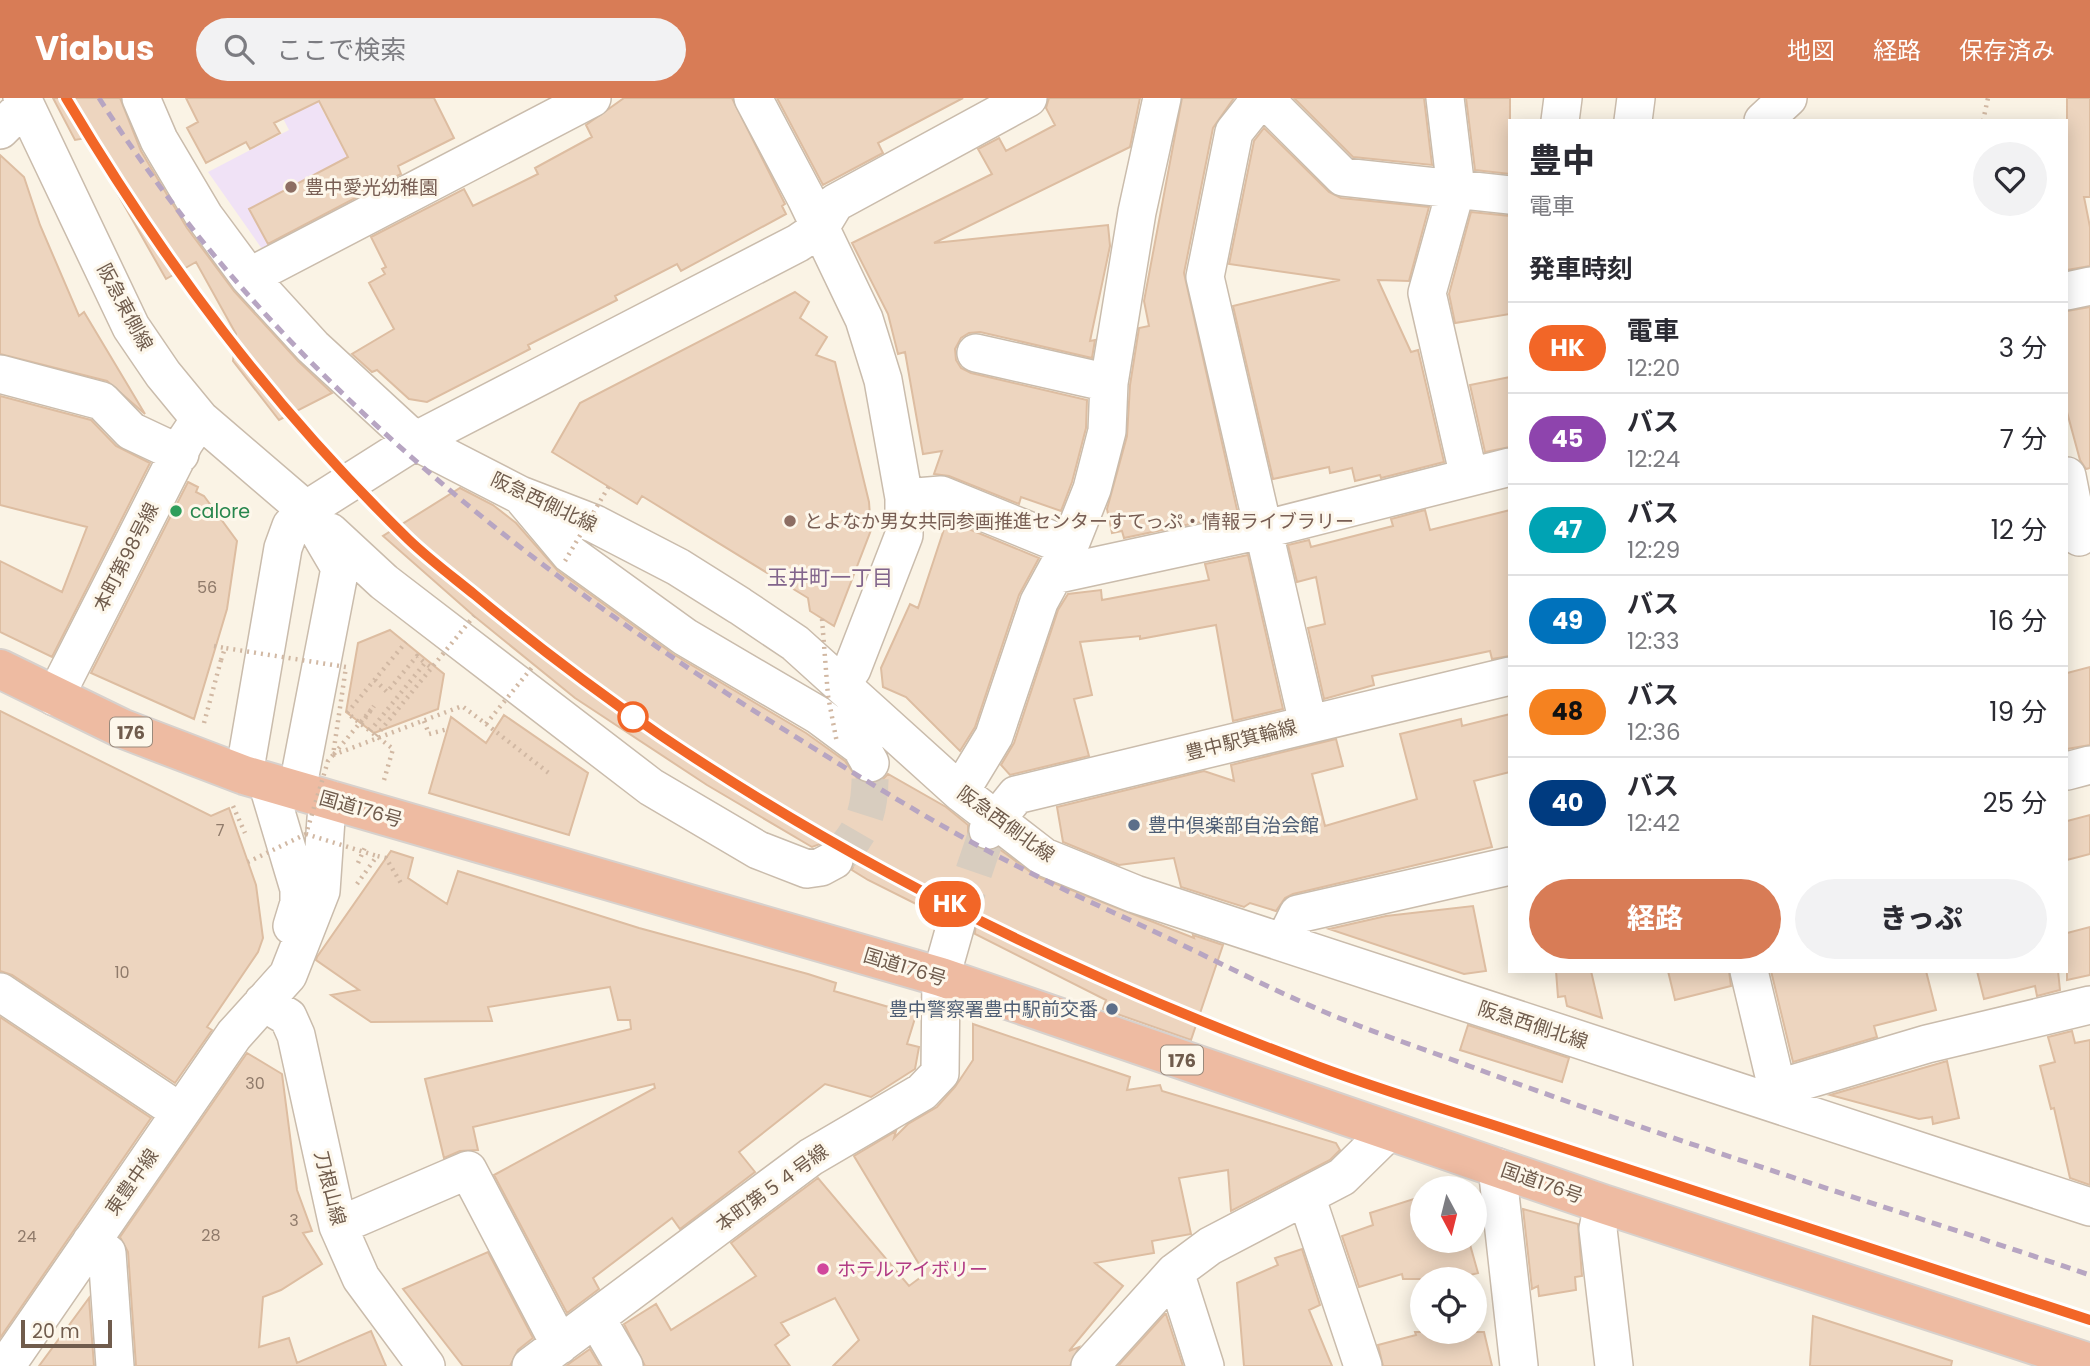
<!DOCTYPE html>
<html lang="ja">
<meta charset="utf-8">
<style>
:root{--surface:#fff;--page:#f2f2f3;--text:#2b2b33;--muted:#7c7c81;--line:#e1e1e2;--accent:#d87c56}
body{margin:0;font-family:Poppins,"Noto Sans JP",sans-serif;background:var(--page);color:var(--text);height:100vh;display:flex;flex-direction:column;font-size:26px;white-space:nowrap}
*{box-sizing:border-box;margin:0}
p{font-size:23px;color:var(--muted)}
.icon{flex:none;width:38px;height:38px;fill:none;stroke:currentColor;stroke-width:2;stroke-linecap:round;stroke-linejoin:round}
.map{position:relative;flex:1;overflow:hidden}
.sheet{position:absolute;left:1508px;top:21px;width:560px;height:854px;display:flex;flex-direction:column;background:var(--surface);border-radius:0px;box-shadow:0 4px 18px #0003}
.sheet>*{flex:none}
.badge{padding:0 14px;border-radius:23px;font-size:24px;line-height:46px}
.needle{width:46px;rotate:173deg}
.buttons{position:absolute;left:1410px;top:1078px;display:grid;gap:14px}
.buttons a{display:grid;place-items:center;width:77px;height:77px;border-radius:50%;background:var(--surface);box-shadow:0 4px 18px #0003;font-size:35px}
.scale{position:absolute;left:21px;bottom:18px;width:91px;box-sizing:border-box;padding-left:7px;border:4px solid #705c4d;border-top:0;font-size:19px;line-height:24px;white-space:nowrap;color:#705c4d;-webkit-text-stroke:5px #fdf7eb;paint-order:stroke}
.map>.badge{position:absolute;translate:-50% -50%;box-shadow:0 0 0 4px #fff}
h2{padding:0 21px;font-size:26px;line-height:63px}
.round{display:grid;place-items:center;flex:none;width:74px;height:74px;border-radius:37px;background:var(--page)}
.summary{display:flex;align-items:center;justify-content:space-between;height:119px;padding:0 21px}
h1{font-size:33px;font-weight:800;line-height:52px}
.action{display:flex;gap:14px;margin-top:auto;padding:14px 21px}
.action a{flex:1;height:80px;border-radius:42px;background:var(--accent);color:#fff;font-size:28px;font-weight:800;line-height:80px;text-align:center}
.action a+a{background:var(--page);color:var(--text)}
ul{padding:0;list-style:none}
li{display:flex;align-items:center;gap:21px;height:91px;padding:0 21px;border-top:2px solid var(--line)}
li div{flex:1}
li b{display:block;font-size:26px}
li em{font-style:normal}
li .badge{min-width:77px;font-weight:700;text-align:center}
header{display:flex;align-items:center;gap:42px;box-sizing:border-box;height:98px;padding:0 35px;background:var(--accent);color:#fff}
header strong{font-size:33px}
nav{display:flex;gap:38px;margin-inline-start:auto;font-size:24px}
.search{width:490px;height:63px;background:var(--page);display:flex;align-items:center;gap:18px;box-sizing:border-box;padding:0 24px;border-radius:38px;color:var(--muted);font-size:26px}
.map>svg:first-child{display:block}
.education{fill:#f0e2f6}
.building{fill:#edd5bf;stroke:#ddbda1;stroke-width:2}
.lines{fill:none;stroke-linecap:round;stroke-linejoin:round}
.minor-tunnel{stroke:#d8cdbf;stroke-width:37;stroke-dasharray:37 18;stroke-linecap:butt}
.minor-casing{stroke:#cabcac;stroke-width:40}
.highway-casing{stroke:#d7d1cd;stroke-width:42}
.path{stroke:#d1b8a3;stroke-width:4.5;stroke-dasharray:2 5;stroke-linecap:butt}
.minor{stroke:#fff;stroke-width:37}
.highway{stroke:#eebba2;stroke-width:38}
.rail{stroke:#b7a5c2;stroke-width:5;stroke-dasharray:10 7;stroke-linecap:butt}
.path-bridge{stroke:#d1b8a3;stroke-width:4.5;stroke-dasharray:2 5;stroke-linecap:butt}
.line-casing{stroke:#fff;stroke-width:16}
.line{stroke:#f26627;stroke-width:10}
.education-dot{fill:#8d6e63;stroke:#fdf7eb;stroke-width:2.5}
.leisure-dot{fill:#2e9e5b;stroke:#fdf7eb;stroke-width:2.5}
.stop-dot{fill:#fff;stroke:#f26627;stroke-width:3.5}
.service-dot{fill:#5c6f8a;stroke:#fdf7eb;stroke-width:2.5}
.hotel-dot{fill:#d1479c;stroke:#fdf7eb;stroke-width:2.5}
.labels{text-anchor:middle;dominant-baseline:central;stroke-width:6;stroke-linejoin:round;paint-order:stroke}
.number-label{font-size:16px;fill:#8f7a6a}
.shield{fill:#fdf7eb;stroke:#9a8a7c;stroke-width:2}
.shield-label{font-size:18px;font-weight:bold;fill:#705c4d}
.education-label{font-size:19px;fill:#785e54;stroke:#fdf7eb;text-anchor:start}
.street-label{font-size:19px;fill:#705c4d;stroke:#fdf7eb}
.leisure-label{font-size:19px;fill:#27864d;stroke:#fdf7eb;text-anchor:start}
.service-label{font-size:19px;fill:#4e5e75;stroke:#fdf7eb;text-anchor:start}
.hotel-label{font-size:19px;fill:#b23c85;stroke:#fdf7eb;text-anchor:start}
.neighbourhood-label{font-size:21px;fill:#82658c;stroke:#fdf7eb}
</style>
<header>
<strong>Viabus</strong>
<div class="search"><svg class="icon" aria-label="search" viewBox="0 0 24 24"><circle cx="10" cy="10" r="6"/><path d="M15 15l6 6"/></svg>ここで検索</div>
<nav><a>地図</a><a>経路</a><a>保存済み</a></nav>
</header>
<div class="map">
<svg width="2090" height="1268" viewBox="0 0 2090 1268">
<rect width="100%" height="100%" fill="#faf3e5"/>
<path class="education" d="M316,0L371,104L267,158L208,74L289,32L274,3Z"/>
<path class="building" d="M53,0H120L141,53L187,130L234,193L298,263L332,295L279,322L233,263L236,236L196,164L166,181L86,40L75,42Z
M186,0H434L454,40L398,68L401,76L268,146L249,111L348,59L319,3L274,25L280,35L250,51L246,44L206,65L187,30L198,24Z
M624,0H732L785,106L782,108L786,116L681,173L677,166L615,198L617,202L528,247L530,251L427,304L409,301L377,272L372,274L352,256L394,231L369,185L385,176L382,171L386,169L371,139L464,91L473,108L538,76L535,70L592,39L586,27Z
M777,0H963L878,45L883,55L823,87Z
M1049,0H1140L1130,49L934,145L1108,127L1110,148L1090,243L1095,242L1092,260L980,234L969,235L961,240L955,251L956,262L961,270L971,275L1087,302L1086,330L1072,384L1061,413L1021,399L1019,406L949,378L934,376L942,353L923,356L905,254L898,256L888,216L852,145L992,76L978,51L999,40L1006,53L1055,27L1046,10Z
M1182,0H1234L1213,30L1184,175L1238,416L1124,440L1122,433L1112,435L1107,411L1127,338L1130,287L1139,230L1149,228L1144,203Z
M1294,0H1424L1432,67L1353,59Z
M1466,0H1510V76L1475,72Z
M2067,0H2090V99H2084L2090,129V168L2067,172Z
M1264,30L1329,94L1341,100L1429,109L1409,183L1378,182L1411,254L1418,252L1444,364L1381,380L1380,377L1355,383L1352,370L1330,375L1329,369L1273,381L1233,208L1340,182L1229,166L1254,43Z
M0,57L24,79L40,127L79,218L84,214L145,316L107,283L0,256Z
M1471,114L1510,118V216L1455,225L1449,196Z
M795,194L809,204L800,220L827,239L816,257L835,264L869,404L871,432L834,528L810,513L808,500L642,398L637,406L552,354L580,305Z
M2090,209V370L2086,371L2080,362L2067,314V213Z
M1510,279V349L1485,354L1470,287Z
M0,298L91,322L116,348L150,365L52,559L0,534V463L62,494L87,429L0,407Z
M188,384L198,389L196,394L204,398L237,443L227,511L194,621L91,575Z
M460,390L493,407L516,425L558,473L673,556L806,635L845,663L859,683L870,686L881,683L888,676L946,709L968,727V739L975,749L986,753L998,750L1036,778L1194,840L1193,837L1223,847L1191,942L1103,911L1106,902L975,836L976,820L971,811L962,806H950L938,817L868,782L852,772L855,762L853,753L844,744L834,741L812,749L707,687L575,600L474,518L383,438Z
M1425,412L1430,432L1510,412V558L1492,561L1490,553L1372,578L1374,587L1324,601L1308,530L1325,526L1316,479L1297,484L1288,447L1309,442L1311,449L1393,428L1391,421Z
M947,422L1039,460L1019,497L975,629L960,653L906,599L883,589L881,570L910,506L918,510Z
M1248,457L1283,611L1233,623L1216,527L1140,541V538L1080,544L1092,597L1074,601L1089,658L1010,677L1001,667L1014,645L1058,512L1068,496L1101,492L1102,502L1209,482L1205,466Z
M390,532L444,576L438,611L374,635L346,614L358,545Z
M2090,569V647L2067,651V575Z
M0,613L211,718L229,710L256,787L263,840L258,854L207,929L212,932L175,985L12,877L0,873Z
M1510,616V674L1474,683L1492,749L1293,796L1285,800L1276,813L1250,805L1244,809L1181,789L1174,760L1119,767L1063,744L1057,709L1204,673L1234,683L1231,667L1336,641L1343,668L1312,676L1325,728L1417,701L1400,636L1461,621L1462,628Z
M504,617L588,675L569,737L429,695L451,619L486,645Z
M2090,717V756L2067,762V723Z
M391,753L413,760L408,780L447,806L458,773L639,830L808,876L836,885L834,893L916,917L907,946L919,949L915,971L871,999L825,986L739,1054L755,1074L680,1131L672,1120L593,1180L599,1191L567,1215L494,1077L655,990L654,986L473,1029L478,1052L460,1053L444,1060L425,981L631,931L630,922H618L610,889L488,909L492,923L371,924L331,897L359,892L316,862L317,859Z
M1473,808L1486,873L1464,876L1329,831L1386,818Z
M2090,829V877L2067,882V835Z
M1556,873H1591L1602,920L1567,908L1565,898L1558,899Z
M1668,873H1729L1731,888L1675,902Z
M1771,873H1926L1936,912L1874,928L1877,939L1793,964Z
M1977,873H2058L2060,892L2037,898L2035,888L1984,901Z
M0,919L151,1020L0,1240Z
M973,926L1130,979L1127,992L1160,987L1162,993L1336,1045L1340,1052L1330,1062L1231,1113L1228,1072L1179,1080L1191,1136L1152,1143L1154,1155L1095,1165L1123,1188L1069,1253L1079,1249L1070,1268H833L859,1242L835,1200L781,1225L789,1237L775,1247L790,1268H645L624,1226L656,1206L671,1232L756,1178L731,1145L818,1080L909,1188L925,1176L854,1058L896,1033L894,1040L908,1026L937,1009L955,989L973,962Z
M1468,927L1569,960L1562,984L1460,952Z
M2072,933L2075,945L2090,942V1087L2070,1080L2054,1010L2051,1011L2040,968L2055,964L2048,939Z
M247,955L282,976L297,1092L312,1133L303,1135L322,1166L281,1192L263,1199L259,1249L289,1240L297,1265L371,1233L386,1268H136L128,1154L120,1139Z
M1947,963L1959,1020L1933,1026L1932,1019L1919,1021L1830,997Z
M1423,1098V1143H1469L1478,1175L1470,1177L1471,1181H1403L1402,1176L1359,1189L1342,1138L1373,1127L1370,1115Z
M1523,1111L1578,1126L1582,1178L1575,1179L1576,1192L1539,1198L1538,1188L1532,1191Z
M1302,1151L1320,1207L1309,1212L1332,1268H1244L1237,1185L1278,1167L1275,1160Z
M488,1154L533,1240L518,1252L510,1268H463L403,1191Z
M89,1200L94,1268H39Z
M1166,1216L1183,1268H1118L1165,1216Z
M1813,1218L1952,1263L1951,1268H1810Z
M1415,1234H1484L1492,1268H1383L1378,1247L1416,1237Z
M590,1251L600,1268H566L570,1265Z"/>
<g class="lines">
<path class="minor-tunnel" d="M834,762C867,732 871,708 870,665
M956,826L988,732"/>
<defs>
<path id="minor" d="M22,0L131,229L163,276L200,321L306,412L340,470L297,693
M141,0L159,42L204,118L249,179L313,249L415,343L520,397L595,426L678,469L740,508L795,545L960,694L1044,759L1135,796L2090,1109
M753,0L806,100L864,221L883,282L904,400V437L852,571L842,586
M1261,0L1234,34L1205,179L1308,625
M1264,0L1343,79L1510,97
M1445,0L1456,91L1427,195L1469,379
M1560,23L1563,0
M1633,23L1636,0
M1763,23L1788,0
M0,32L25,7
M249,179L592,0
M2067,193L2090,188
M976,255L1109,285
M0,276L102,303L131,333L180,356
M2067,378L2079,439
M523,400L570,456L685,539L818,617L861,649L870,665
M904,400L941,397L1069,449
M330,434L384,484L651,689L758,752L807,771L821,769L834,762
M1054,477L1262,432L1510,369
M55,599L184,345L200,321
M2067,673L2090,667
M244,677L283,450L291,428L306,412L415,343L798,145L820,130L835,105L1028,0
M267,684L299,791V805L292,828
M960,694L994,638L1039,504L1069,449L1092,391L1107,333L1109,285L1137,114L1162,0
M988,732L1016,697L1510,578
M1284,844L1298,816L1510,768
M1749,873L1781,1007
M0,894L180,1014
M263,904L288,919L296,937L338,1128L361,1180L426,1268
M1781,1007L1796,985L1927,946L2090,907
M1497,1069L1519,1268
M1306,1098L1363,1268
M1603,1106L1598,1131L1614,1268
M338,1128L468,1072L560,1247
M91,1144L107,1155L115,1268
M1175,1174L1205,1268
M596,1220L624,1268
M6,1268L234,937L288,877L321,793L326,721L331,702
M531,1268L811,1059L922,994L940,975L941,879L956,826
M1090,1268L1175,1174L1210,1148L1342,1079L1389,1033"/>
<path id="highway" d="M0,571L121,630L244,677L941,879L1603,1106L2090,1265"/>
</defs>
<use href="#minor" class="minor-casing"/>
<use href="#highway" class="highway-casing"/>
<path class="path" d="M1983,23L1988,0
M214,548L225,550
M375,582L387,594L417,558L425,565
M424,623L429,636L448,631
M204,625L221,562
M361,626L374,608
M486,626L550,676
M370,633L425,565L432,570
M376,638L429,573
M384,682L393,651L347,615L406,544
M233,708L245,735
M358,765L366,747
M357,786L377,758L386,760L402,787"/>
<use href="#minor" class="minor"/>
<use href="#highway" class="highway"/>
<path class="rail" d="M66,0C164,164 272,309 409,442C438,470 472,495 503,521C736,712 1020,857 1301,963C1362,985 1425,1004 1486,1025C1579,1056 1671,1088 1764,1118C1873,1153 1982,1185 2090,1222
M99,0C270,269 523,470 791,636C868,684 946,733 1027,773C1073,797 1120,817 1166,839C1220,865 1273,892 1327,915C1375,935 1424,951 1472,969C1676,1045 1884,1107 2090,1177"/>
<path class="path-bridge" d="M565,463L609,388
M822,521L828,598L837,645
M221,562L225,550L346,569L333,657L328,663L306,736L248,764
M429,573L474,518
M334,656L374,608
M333,657L462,608L486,626L534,567
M306,736L377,758"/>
</g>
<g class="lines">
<defs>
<path id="line" d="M66,0C164,165 272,309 409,442C430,462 453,479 475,497C535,547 596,593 660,637C859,771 1077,878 1301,962C1373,990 1448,1012 1521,1036C1710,1099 1901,1159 2090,1222"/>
</defs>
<use href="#line" class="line-casing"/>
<use href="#line" class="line"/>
</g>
<g class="education-dot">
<circle cx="291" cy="89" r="7"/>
<circle cx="790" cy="423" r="7"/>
</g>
<circle class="leisure-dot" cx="176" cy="413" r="7"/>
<circle class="stop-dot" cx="633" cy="619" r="14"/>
<g class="service-dot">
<circle cx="1134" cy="727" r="7"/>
<circle cx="1112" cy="911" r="7"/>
</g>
<circle class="hotel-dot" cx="823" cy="1171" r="7"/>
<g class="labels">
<g class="number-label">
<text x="207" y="489">56</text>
<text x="220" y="732">7</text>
<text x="122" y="874">10</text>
<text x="255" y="985">30</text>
<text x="294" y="1122">3</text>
<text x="211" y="1137">28</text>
<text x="27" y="1138">24</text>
</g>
<g class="shield">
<rect x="110" y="619.5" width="42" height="29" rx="5"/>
<rect x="1161" y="947.5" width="42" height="29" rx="5"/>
</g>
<g class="shield-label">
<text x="131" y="634">176</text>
<text x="1182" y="962">176</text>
</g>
<g class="education-label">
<text x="305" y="89">豊中愛光幼稚園</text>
<text x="804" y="423">とよなか男女共同参画推進センターすてっぷ・情報ライブラリー</text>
</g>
<g class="street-label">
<text transform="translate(125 209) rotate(62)">阪急東側線</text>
<text transform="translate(544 404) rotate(25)">阪急西側北線</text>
<text transform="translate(126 459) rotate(-63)">本町第98号線</text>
<text transform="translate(1241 642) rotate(-14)">豊中駅箕輪線</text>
<text transform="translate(361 711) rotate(16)">国道176号</text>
<text transform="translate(1006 726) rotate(36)">阪急西側北線</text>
<text transform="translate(905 869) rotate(17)">国道176号</text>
<text transform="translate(1533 927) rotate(18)">阪急西側北線</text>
<text transform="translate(132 1084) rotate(-55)">東豊中線</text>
<text transform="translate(1542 1085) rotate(19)">国道176号</text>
<text transform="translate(330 1090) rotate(76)">刀根山線</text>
<text transform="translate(772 1090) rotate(-36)">本町第５４号線</text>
</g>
<g class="leisure-label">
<text x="190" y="413">calore</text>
</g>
<g class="service-label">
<text x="1148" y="727">豊中倶楽部自治会館</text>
<text x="1098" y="911" text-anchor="end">豊中警察署豊中駅前交番</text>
</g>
<g class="hotel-label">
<text x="837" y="1171">ホテルアイボリー</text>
</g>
<g class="neighbourhood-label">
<text x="830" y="479">玉井町一丁目</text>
</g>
</g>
</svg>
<div class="buttons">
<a><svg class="needle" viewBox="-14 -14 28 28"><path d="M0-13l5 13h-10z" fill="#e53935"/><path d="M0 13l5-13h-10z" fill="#7c7c81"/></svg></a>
<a><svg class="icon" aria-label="locate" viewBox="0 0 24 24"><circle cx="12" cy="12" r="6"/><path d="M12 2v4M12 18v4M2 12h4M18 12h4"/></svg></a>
</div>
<div class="scale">20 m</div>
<b class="badge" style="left:950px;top:806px;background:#f26627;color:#fff">HK</b>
<section class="sheet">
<div class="summary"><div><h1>豊中</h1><p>電車</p></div><a class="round"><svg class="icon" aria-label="heart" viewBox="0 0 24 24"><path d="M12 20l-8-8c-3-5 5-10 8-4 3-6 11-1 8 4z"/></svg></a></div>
<h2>発車時刻</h2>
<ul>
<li><span class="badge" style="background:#f26627;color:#fff">HK</span><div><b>電車</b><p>12:20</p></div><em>3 分</em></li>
<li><span class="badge" style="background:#8e44ad;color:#fff">45</span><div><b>バス</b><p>12:24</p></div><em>7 分</em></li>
<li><span class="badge" style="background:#00a3b4;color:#fff">47</span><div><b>バス</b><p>12:29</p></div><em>12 分</em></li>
<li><span class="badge" style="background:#0072bc;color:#fff">49</span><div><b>バス</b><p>12:33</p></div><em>16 分</em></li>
<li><span class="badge" style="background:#f58220;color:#111">48</span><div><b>バス</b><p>12:36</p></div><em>19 分</em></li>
<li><span class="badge" style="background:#003b80;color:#fff">40</span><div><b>バス</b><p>12:42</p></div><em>25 分</em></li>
</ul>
<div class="action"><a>経路</a><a>きっぷ</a></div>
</section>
</div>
